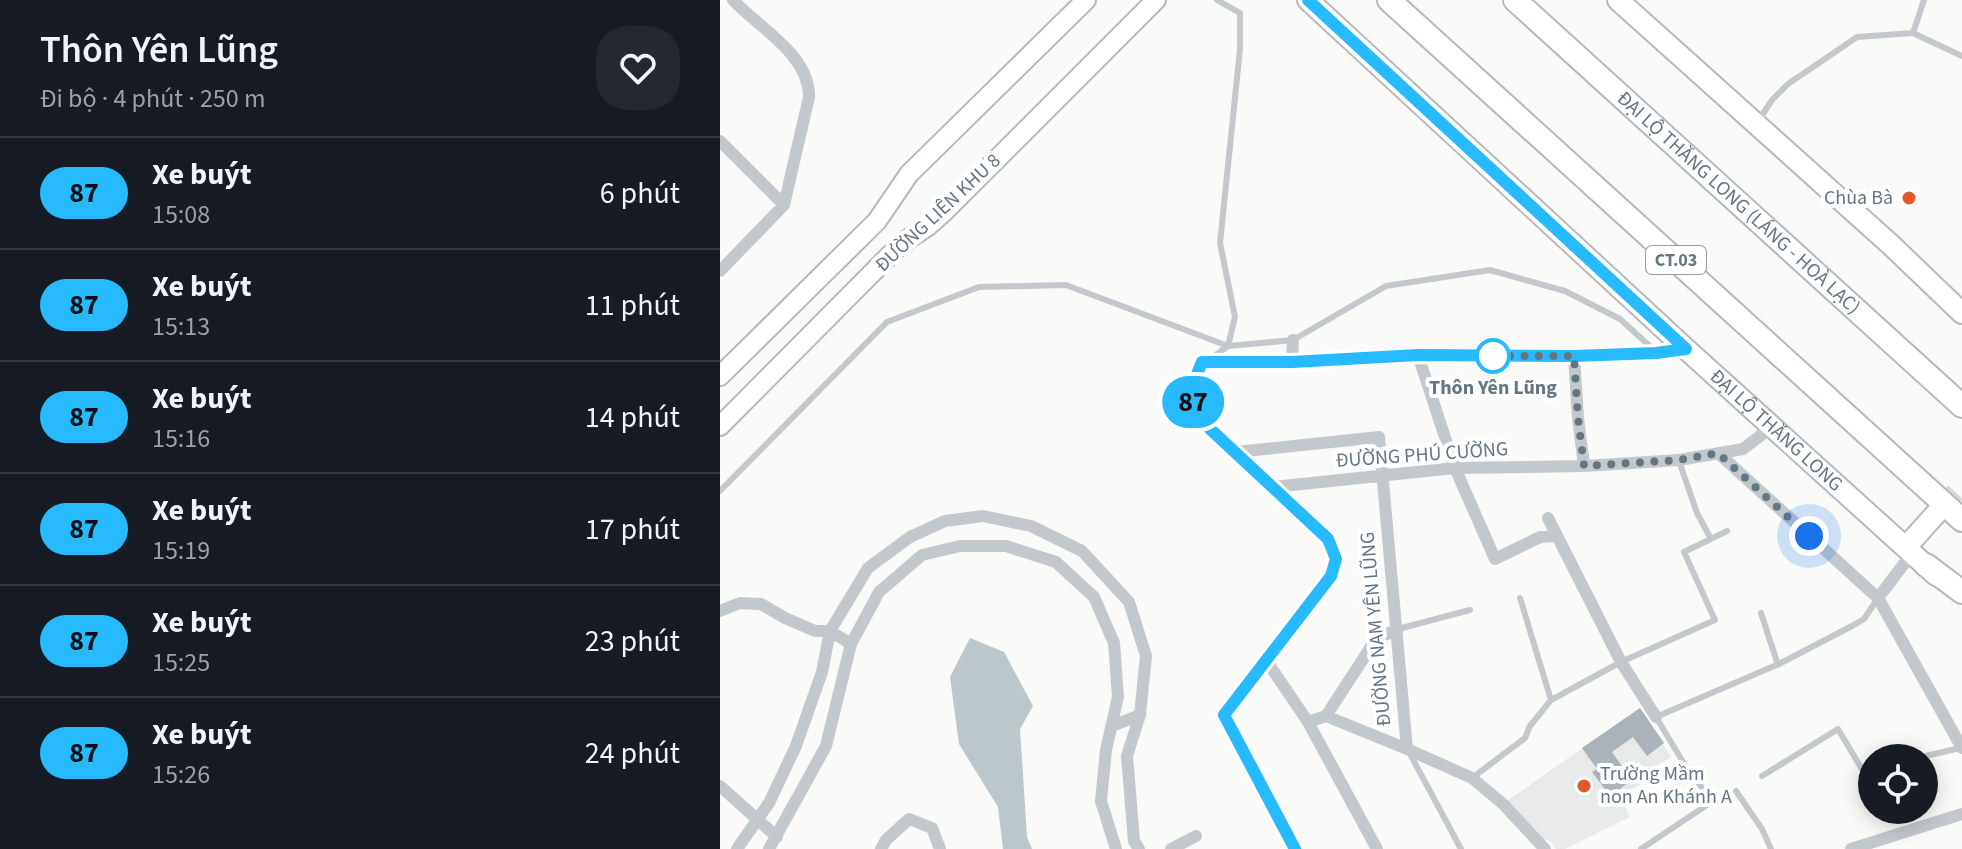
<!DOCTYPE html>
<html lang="vi">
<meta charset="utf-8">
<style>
:root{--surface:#171b24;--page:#242831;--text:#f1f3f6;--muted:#9ea1a6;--line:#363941}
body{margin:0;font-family:"Source Sans 3",sans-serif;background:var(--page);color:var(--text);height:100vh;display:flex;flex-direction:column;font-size:30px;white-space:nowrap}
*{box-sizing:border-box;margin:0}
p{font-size:26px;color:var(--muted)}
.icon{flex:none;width:44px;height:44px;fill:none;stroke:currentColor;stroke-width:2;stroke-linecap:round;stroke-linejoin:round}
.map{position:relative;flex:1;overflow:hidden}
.sheet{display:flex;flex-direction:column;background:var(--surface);width:720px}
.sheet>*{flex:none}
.badge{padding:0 16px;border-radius:26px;font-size:28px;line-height:52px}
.buttons{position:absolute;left:1138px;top:744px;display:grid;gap:16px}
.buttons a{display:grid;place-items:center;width:80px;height:80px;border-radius:50%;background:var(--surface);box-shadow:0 4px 20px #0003;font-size:40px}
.you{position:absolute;width:40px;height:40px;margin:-20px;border:6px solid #fff;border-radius:50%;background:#1a73e8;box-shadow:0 0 0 12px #1a73e833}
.map>.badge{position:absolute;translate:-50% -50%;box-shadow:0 0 0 4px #fff}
.round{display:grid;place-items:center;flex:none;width:84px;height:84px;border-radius:32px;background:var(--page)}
.overview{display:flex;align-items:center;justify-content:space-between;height:136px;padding:0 40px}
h1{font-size:38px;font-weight:600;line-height:60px}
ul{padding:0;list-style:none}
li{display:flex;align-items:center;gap:24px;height:112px;padding:0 40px;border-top:2px solid var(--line)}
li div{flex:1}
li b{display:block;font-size:30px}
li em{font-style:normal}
li .badge{min-width:88px;font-weight:700;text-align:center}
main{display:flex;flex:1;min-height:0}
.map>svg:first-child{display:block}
.built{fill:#e8e9e9}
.water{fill:#bbc7cb}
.building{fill:#aab3b9}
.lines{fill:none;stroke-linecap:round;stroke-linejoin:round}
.primary-tunnel{stroke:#d5d9db;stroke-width:20;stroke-dasharray:20 10;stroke-linecap:butt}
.secondary-casing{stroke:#b3babf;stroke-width:22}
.primary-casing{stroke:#b5babe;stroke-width:24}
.highway-casing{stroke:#b4b9bd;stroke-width:26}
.lane{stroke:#c3c8cc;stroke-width:6}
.street{stroke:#c3c8cc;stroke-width:12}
.secondary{stroke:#fff;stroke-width:18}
.primary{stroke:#fff;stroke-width:20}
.highway{stroke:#fff;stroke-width:22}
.line-casing{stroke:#fff;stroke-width:18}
.line{stroke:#27baff;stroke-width:12}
.walk{stroke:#657683;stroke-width:8;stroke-dasharray:0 14.4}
.poi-dot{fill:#e4572e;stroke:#fff;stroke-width:3}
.stop-dot{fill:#fff;stroke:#27baff;stroke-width:4}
.labels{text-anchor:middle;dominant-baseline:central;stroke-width:8;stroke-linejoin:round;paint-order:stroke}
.shield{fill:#fff;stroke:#939fa8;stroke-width:2}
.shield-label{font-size:18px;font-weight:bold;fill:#657683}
.poi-label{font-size:20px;fill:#657683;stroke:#fff;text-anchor:end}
.street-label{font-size:20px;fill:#657683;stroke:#fff}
.stop-label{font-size:20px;font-weight:bold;fill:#657683;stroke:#fff}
</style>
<main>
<section class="sheet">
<div class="overview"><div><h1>Thôn Yên Lũng</h1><p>Đi bộ · 4 phút · 250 m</p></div><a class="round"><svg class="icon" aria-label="heart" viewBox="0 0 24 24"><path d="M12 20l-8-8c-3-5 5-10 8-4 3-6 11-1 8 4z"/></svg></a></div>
<ul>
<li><span class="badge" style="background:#27baff;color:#111">87</span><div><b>Xe buýt</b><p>15:08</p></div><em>6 phút</em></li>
<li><span class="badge" style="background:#27baff;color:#111">87</span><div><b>Xe buýt</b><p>15:13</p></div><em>11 phút</em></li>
<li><span class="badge" style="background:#27baff;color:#111">87</span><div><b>Xe buýt</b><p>15:16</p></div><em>14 phút</em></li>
<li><span class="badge" style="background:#27baff;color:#111">87</span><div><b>Xe buýt</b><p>15:19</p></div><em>17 phút</em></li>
<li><span class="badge" style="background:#27baff;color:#111">87</span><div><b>Xe buýt</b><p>15:25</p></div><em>23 phút</em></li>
<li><span class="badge" style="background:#27baff;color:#111">87</span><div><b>Xe buýt</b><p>15:26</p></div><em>24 phút</em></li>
</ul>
</section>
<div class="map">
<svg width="1242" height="849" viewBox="0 0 1242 849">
<rect width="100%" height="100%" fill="#fafaf8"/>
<path class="built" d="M920,708L951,757L933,768L937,776L899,795L910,817L845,849H836L830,841L823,839L787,801Z"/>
<path class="water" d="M250,638L284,652L313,706L300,729L307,837L312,849H283L278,807L239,744L230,677Z"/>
<path class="building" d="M920,708L944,743L927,756L913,737L892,752L912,780L890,796L872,772L877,769L862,748Z"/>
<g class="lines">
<path class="primary-tunnel" d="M1222,507L1242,485"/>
<defs>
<path id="secondary" d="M0,376L157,221L189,174L366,0
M0,426L181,244L208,226L225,211L436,0"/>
<g id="primary">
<path id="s1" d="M588,0L966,349L1216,575"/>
<path d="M898,0L1171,245L1242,313"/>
<path d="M1187,546L1222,507"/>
</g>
<g id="highway">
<path d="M669,0L1242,520"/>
<path id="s2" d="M795,0L1242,406"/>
<path d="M1206,565L1242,592"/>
</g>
</defs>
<use href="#secondary" class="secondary-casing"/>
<use href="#primary" class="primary-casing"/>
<use href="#highway" class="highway-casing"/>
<path class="lane" d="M1193,33L1204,0
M1039,120L1052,100L1068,84L1137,37L1193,33L1242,56
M489,360L508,346L515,317L500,243L520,49V13L497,0
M959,461L977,513L991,539
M0,491L167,322L259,287L346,285L508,346L573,340L666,286L770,270L845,291L900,319L934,350
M800,598L831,700
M1041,613L1058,665
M678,629L750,610
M689,752L741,849
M1197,758L1240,748
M1042,776L1118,729L1143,771L1152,769
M752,778L805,738L810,726L831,700L901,662L995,620L964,552L1007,531
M1016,791L1042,829L1051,849
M921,849L987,805L985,792L963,762L936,717L1061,663L1132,626L1144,619L1158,598"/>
<path class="street" d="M0,141L64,205
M0,271L64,205L89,97C90,55 39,28 13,0
M698,355L735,468L775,559L820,537L837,536
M854,356L858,418L864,466
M572,362L573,340
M516,452L659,437L687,749L752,778L783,804L825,849
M998,453L1158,598L1242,748
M553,487L735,468L864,466L959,460L1023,449L1053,426
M828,518L901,662L936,717
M1158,598L1193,552
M0,611L20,603L41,604L65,618L95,631H110L131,644
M678,629L656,639L606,716L687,749
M546,660L588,722
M606,716L588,722L657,849
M392,726L420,715
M0,786L57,837
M17,849L49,803L76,746L102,672L110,631L148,568L190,537L225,521L263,516L311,526L362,551L409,602L426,656L420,715L407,756L414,841L419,849
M49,849L106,746L131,644L159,592L202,555L240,546H286L336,562L374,597L394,643L398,697L386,750L381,801L396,849
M161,849L166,840L189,819L212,828L220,849
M451,849L476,836
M575,849L504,715L611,576L616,559L608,539L488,427C469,400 469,392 482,362H572L698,355L854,356L966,349
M1131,849L1242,814"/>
<use href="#secondary" class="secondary"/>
<use href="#primary" class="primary"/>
<use href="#highway" class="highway"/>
</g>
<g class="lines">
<defs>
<path id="line" d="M575,849L504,715L611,576L616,559L608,539L488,427C469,400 469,392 482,362H572L698,355L854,356L936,353L966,349L588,0"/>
</defs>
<use href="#line" class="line-casing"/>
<use href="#line" class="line"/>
<path class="walk" d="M773,356H760H854L858,418L864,466L959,460L998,453L1089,536"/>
</g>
<g class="poi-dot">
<circle cx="1189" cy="198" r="8"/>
<circle cx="864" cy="786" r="8"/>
</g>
<circle class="stop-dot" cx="773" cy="356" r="16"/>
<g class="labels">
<rect class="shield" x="926" y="246" width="60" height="28" rx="6"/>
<g class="shield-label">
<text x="956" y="260">CT.03</text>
</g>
<g class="poi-label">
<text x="1173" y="198">Chùa Bà</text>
<text x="880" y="774" text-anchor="start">Trường Mầm<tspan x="880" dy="23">non An Khánh A</tspan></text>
</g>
<g class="street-label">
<text stroke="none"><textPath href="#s2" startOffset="302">ĐẠI LỘ THĂNG LONG (LÁNG - HOÀ LẠC)</textPath></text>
<text transform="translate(218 213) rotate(-43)">ĐƯỜNG LIÊN KHU 8</text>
<text stroke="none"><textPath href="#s1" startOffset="636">ĐẠI LỘ THĂNG LONG</textPath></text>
<text transform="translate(702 455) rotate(-4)">ĐƯỜNG PHÚ CƯỜNG</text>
<text transform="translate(656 629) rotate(-95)">ĐƯỜNG NAM YÊN LŨNG</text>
</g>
<g class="stop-label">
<text x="773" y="388">Thôn Yên Lũng</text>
</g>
</g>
</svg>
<div class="buttons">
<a><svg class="icon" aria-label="locate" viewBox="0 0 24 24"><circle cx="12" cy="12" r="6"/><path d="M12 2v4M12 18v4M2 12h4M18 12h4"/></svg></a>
</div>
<div class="you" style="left:1089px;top:536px"></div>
<b class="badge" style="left:473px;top:402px;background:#27baff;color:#111">87</b>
</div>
</main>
